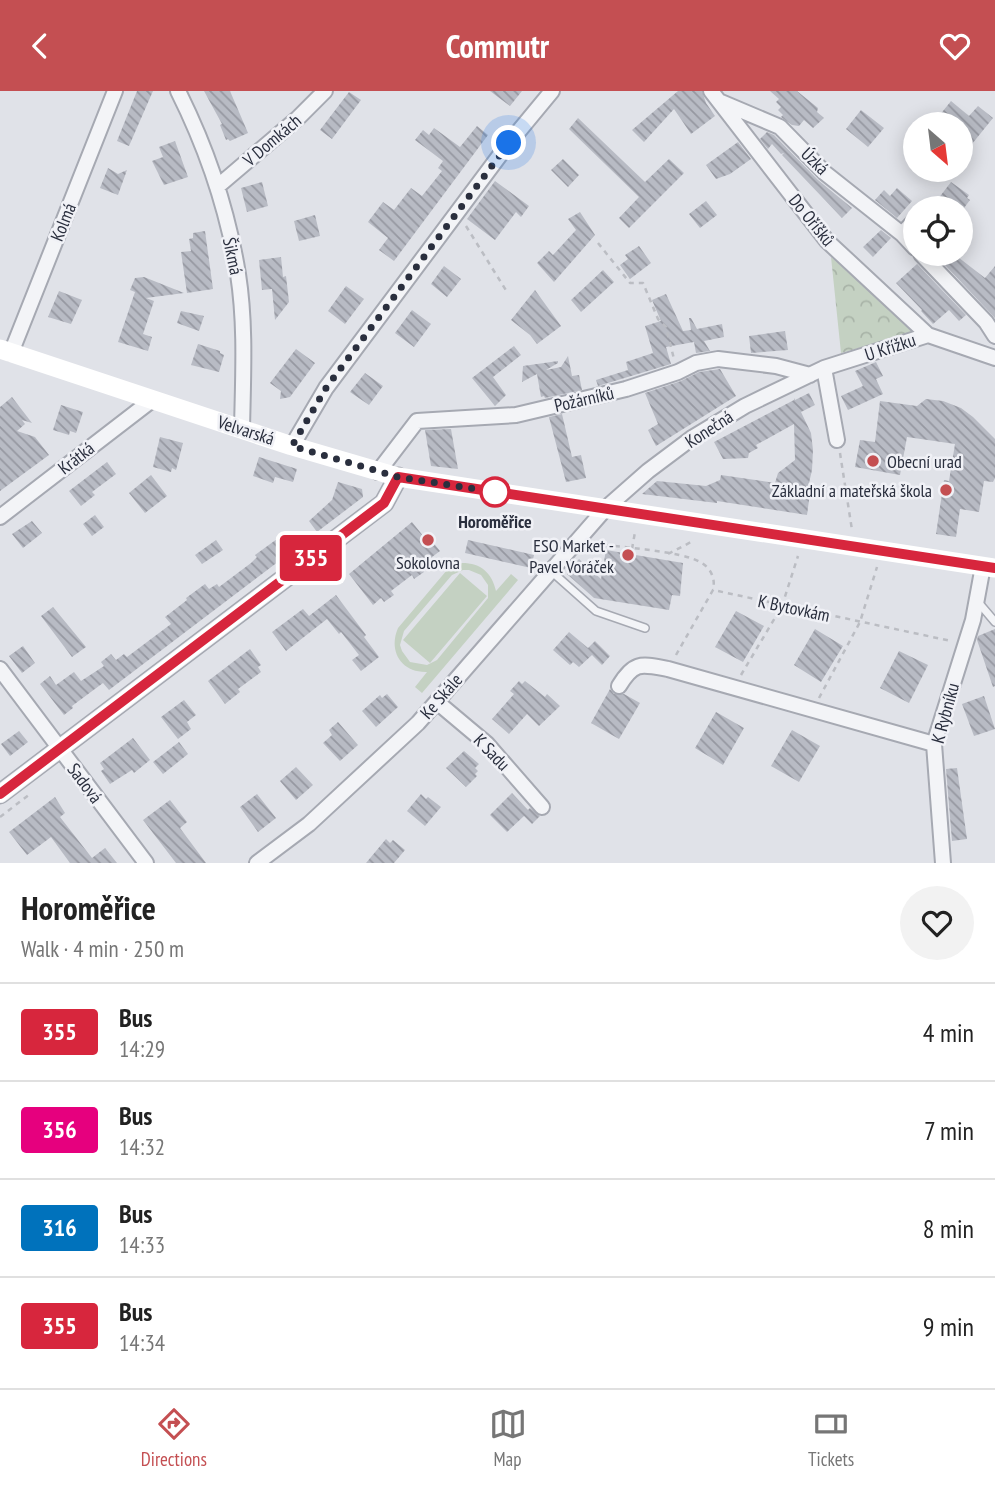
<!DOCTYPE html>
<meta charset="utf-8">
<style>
:root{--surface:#fff;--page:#f2f2f2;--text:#222;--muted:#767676;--line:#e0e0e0;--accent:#c44f52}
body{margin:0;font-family:"PT Sans Narrow",sans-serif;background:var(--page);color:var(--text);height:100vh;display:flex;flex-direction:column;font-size:26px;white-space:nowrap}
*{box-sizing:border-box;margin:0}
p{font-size:23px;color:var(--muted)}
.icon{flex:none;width:38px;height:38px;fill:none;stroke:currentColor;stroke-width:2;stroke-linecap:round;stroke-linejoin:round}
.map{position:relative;height:772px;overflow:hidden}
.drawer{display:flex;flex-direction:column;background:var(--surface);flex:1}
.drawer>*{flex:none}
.badge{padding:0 14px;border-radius:5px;font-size:24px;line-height:46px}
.needle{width:46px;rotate:152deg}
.controls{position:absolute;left:903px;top:21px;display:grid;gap:14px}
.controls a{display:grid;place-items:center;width:70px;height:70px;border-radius:50%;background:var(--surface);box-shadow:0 4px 18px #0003;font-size:35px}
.you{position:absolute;width:35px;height:35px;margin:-18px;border:5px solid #fff;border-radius:50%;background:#1a73e8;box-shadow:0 0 0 10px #1a73e833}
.map>.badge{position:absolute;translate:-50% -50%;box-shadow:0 0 0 4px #fff}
.round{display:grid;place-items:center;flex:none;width:74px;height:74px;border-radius:37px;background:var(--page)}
.overview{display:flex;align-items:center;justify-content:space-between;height:119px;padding:0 21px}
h1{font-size:33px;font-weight:700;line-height:52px}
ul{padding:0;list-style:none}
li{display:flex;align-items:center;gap:21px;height:98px;padding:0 21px;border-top:2px solid var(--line)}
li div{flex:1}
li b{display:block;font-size:26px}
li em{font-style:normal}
li .badge{min-width:77px;font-weight:700;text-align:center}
header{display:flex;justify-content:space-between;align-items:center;height:91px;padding:0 21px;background:var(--accent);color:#fff;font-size:32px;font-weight:700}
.dock{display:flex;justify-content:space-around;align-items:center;height:98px;border-top:2px solid var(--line);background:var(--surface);font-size:19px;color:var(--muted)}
.dock a{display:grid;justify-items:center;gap:4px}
.dock .current{color:var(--accent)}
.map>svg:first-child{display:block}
.park{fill:url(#park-crowns)}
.pitch{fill:#c4d1c2;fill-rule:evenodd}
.building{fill:url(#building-back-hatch)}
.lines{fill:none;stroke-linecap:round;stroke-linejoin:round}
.service-casing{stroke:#a6a9b2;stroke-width:10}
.minor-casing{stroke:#a6a9b2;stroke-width:18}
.tertiary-casing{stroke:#a6a9b2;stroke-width:21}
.path{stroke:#bbbdc3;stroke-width:2.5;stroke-dasharray:5 5;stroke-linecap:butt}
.service{stroke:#f3f4f7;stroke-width:7}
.minor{stroke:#f3f4f7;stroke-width:14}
.tertiary{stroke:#f3f4f7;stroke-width:18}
.secondary{stroke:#fff;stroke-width:19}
.line-casing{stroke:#fff;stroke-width:16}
.line{stroke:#d7263d;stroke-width:10}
.walk{stroke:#2a2f3e;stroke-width:7;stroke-dasharray:0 12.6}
.poi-dot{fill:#c44f52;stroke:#f0f1f6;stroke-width:2.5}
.stop-dot{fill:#fff;stroke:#d7263d;stroke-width:3.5}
.labels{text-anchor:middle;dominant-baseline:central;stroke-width:5;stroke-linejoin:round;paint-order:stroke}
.street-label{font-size:18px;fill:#2a2f3e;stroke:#f0f1f6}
.poi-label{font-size:18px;fill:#2a2f3e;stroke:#f0f1f6;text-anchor:end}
.stop-label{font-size:18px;font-weight:bold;fill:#2a2f3e;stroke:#f0f1f6}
</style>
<header><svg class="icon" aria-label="back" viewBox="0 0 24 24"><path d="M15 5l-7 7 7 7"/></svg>Commutr<svg class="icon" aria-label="heart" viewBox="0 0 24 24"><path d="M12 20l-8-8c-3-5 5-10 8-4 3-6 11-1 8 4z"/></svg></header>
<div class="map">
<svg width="995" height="772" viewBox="0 0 995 772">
<defs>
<pattern id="park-crowns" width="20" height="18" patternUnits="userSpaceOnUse" patternTransform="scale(1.75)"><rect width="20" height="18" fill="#c4d1c2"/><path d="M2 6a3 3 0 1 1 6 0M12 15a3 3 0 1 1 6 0" fill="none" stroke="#a9b4a8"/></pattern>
<pattern id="building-back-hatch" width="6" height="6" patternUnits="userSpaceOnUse" patternTransform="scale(1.75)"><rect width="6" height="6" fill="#b8bbc4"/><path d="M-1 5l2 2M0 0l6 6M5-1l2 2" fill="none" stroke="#9698a1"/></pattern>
</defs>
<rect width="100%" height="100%" fill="#e0e2e8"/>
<path class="park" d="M831,166L915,241L841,262Z"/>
<path class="pitch" d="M462,472C481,472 492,482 496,500L511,483L518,489L422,602L415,596L427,581C401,582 388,560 398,537L447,479ZM463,479H469L481,484L488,494V507L437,569L427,574L410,571L402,560L400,554L404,540L452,484Z
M460,482L487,505L430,572L403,549Z"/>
<path class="building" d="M137,0H153L129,55L117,50Z
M204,0H230L248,42L230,50L228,48L226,49L220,34L222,33Z
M490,0H522L510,15Z
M678,0H702L706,12L715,25L691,43L674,18L644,51L632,39Z
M770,0H797L818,17L817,21L824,27L813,37L804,29L799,35L792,34L781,26L783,24L778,19L781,16L776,11L779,8Z
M349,1L361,9L332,48L320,39Z
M951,10L969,25L978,15L993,27L972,53L961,43V33H948L939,25Z
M861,19L884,37L868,56L846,38Z
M578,27L645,91L669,68L684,82L629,137L619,127L639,106L569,38Z
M477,35L488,44L394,170L379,159L388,147L368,131L383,111L394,119L411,97L422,105L442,80L438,77L443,70L415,49L423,39L429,44L434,37L460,56Z
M767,41L774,44L818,89L852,117L842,127L782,64L784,62L781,63L772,53L768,58L760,48Z
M175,50L188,86L164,94L152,70L163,66L159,56Z
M738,51L751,68L730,83L716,88L706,74Z
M563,68L579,84L568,96L551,79Z
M108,77L118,83L127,79L118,104L100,97Z
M495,90L529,115L521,126L516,121L495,149L467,128Z
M262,91L268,115L247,121L241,97Z
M951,91L969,104L967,107L970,109L964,117H950L938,108Z
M897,97L912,110L897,127L875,109L884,99L890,105Z
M706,110L717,124L700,137L689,123Z
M580,121L595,144L554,191L537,172L549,160L553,164L576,139L568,128Z
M315,124L320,145L299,150L294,130Z
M881,139L891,147L873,166L863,156Z
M205,140L213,198L187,202L181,161L191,160L189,148L193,147V142Z
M639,155L651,172L630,188L620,174L628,168L625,164Z
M954,163L985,187L995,175V227L945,174Z
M281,166L283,186L286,185L289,211L275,229L272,198L262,199L259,169Z
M917,173L966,224L959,230L949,219L933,233L921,220L922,219L896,192Z
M444,175L461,188L447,206L431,193Z
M603,179L614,191L581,221L571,209Z
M144,186L184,202L146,207L154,210L143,243L152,246L148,260L118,251L135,201L130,199L135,187Z
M346,195L364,208L345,233L328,220Z
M535,199L561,235L537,253L530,244L511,229Z
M59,200L82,209L71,233L48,226Z
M666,203L683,240L691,239L689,227H691L697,238L722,233L724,246L704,250L710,260L696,262L694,251L666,256L671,273L598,295L596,289L628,279L626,271L653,262L645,235L661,230L652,209Z
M412,219L431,233L414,256L395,242Z
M181,220L204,225L199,240L177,232Z
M785,240L788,259L751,262L749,245Z
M198,253L220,260V262L224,264L219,281L191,274Z
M514,255L521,264L493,286L506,304L495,315L472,287Z
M296,258L315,272L290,306L280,308L281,300L270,292Z
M568,265L572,285L579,284L582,299L545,307L544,305L541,306L537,283L522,291L523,275L558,270V272L546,279L561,276Z
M876,271L883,285L876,288L883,303L848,319L841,305L863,295L855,280Z
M720,278L736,305L656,355L648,339L658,333L645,302L681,290L699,281Z
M365,282L383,295L369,314L350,301Z
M809,302L815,314L801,321L811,342L813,359L812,379L807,401L810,402L807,424L717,410V412L642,403L657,390L706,395L720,389L721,384L775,392L778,382L795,369L794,333L756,354L758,357L749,362L748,367L723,368L714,351L794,309V307L795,309Z
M12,306L32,332L22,329L25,333L17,340L35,346L49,364L0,400V316Z
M926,308L943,310L961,317L973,326L995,348V387L993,391L984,390L979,421L960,418L956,446L936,443L944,389L949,390L955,353L907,346L900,384L855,376L860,349L875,351L880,310L917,315Z
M61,314L83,321L76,342L70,340L69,344L53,339Z
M562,323L572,366L581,364L586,387L566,391L549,326Z
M451,338L458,378L431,375L425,339Z
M160,346L183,352L176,379L172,377L171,381L153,376Z
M259,366L297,378L293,391L275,386L273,392L253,385Z
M107,371L116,383L92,401L95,404L81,415L69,400Z
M151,384L167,405L145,422L129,402Z
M338,391L362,398L363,406L317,441L309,430L332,409Z
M95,424L104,436L92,445L83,433Z
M32,430L42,442L23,457L12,443Z
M412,431L424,446L427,444L440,460L420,475L424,481L414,488L412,484L391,500L394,504L384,511L381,507L373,514L349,483Z
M288,440L299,455L109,599L103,592L72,615L73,617L64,624L40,593L50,585L56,594L74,581L81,590L104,575L101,571L111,563L116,569L124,563L127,566L171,533L165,526L187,509L186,507L205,493L209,498L217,493L219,496L251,472L257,466L255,464Z
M216,449L223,459L202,473L195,464Z
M468,449L534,464L531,477L465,462Z
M606,459L683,472L680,505L672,504L669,519L594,507L567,483L579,468L601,488Z
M336,504L366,544L364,546L379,566L361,580L352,569L359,564L341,541L339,543L327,528L286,560L272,541L303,518L309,525Z
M53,516L86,556L72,566L41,525Z
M736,520L764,535L743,571L715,556Z
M815,538L843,555L821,591L794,574Z
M995,538V595L993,596L977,549L978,545Z
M569,541L588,557L595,550L610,565L602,574L592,564L579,576L573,571L570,574L553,559Z
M23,555L35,572L22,582L9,565Z
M250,558L261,574L258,576L261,581L238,598L240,601L225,613L208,590Z
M899,560L928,574L909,612L880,597Z
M519,590L522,593L525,590L545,606L547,603L560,615L539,635L527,623L509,643L492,628L514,603L510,600Z
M610,598L614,603H624L640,612L619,648L591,632Z
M387,603L398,616L376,636L362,620L380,604L382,607Z
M984,605L995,638L974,645L962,613Z
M184,609L196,624L187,631L191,638L178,648L161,626Z
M716,621L744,637L723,674L695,657Z
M338,631L358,654L340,670L323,652L332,644L329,639Z
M792,639L820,655L799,691L771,675Z
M19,640L28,651L10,665L1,653Z
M133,647L150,669L134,682L132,679L110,693L101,680L104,678L100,672Z
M179,651L188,663L163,683L153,671Z
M464,660L479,673L475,677L478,680L475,683L477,685L466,696L446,677Z
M296,676L313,694L296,709L280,690Z
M957,677L967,748L952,750L946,678Z
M512,702L528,719L530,717L540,725L532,733L524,725L507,741L490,724Z
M257,703L276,727L258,741L240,716Z
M421,703L426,708L428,706L441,716L425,735L407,720Z
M55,706L65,722L60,726L92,767L105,757L117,772H70L51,746L27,764L9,741Z
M170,709L187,731L180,737L206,772H176L143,729Z
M386,748L390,752L393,749L405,759L394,772H366Z"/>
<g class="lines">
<defs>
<path id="service" d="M551,480L596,520L645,537
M978,511L995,531"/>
<path id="minor" d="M178,0C206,56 228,121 238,183C246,234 243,286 242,338
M711,0L827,150L928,244
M721,11L780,36L825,82L902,143L915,157
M217,96L298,27L325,0
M902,143L915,129
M921,163L986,231L995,245
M11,262L115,0
M824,277L837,349
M292,355L326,297L509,52L552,0
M378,381L417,330L516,324L626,298L678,281L696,272L718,268L776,275L810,284
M0,426L152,309
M0,578L146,772
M619,595C634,570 641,573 668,578L934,653
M437,611L487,653L542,716
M257,772L309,733L418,632L606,417L648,380L692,347L745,315L824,277L928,244L995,267
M943,772L934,653L973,529L983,475"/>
<path id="tertiary" d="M0,703L384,412L398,386"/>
</defs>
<use href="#service" class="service-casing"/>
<use href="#minor" class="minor-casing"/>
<use href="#tertiary" class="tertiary-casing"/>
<path class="path" d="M466,135L507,201
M598,152L630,192H643L658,228L666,236L674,268
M840,362L852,439
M595,453C620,456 681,460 700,471C710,476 716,487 713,499
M632,458L635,441
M668,463L693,450
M676,564L713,499L951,550
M741,584L782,515L798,465
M819,607L860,531L877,476
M0,726L30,703"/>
<use href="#service" class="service"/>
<use href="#minor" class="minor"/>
<use href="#tertiary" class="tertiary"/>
<path class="secondary" d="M0,258L292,355L398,386L995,477"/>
</g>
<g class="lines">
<defs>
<path id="line" d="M0,703L384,412L398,386L995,477"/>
</defs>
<use href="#line" class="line-casing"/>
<use href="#line" class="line"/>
<path class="walk" d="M495,401L502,402L398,386L292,355L326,297L509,52"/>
</g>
<g class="poi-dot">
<circle cx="873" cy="370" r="7"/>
<circle cx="946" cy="399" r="7"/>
<circle cx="428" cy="449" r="7"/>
<circle cx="628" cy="464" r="7"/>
</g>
<circle class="stop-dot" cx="495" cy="401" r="14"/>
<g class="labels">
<g class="street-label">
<text transform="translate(272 49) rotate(-40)">V Domkách</text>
<text transform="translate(815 70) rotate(44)">Úzká</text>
<text transform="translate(812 129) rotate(51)">Do Oříšků</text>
<text transform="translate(63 131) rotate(-68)">Kolmá</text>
<text transform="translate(233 165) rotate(78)">Šikmá</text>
<text transform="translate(890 256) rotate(-18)">U Křížku</text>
<text transform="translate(584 308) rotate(-13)">Požárníků</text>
<text transform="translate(709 338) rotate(-33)">Konečná</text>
<text transform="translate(246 339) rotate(18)">Velvarská</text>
<text transform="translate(76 367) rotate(-38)">Krátká</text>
<text transform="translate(794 517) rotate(12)">K Bytovkám</text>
<text transform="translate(441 605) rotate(-49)">Ke Skále</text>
<text transform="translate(945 622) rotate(-75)">K Rybníku</text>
<text transform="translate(492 661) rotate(46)">K Sadu</text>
<text transform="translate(85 692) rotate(53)">Sadová</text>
</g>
<g class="poi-label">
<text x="887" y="370" text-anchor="start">Obecní urad</text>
<text x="932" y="399">Základní a mateřská škola</text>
<text x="614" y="454">ESO Market -<tspan x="614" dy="21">Pavel Voráček</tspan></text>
<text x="428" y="471" text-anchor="middle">Sokolovna</text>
</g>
<g class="stop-label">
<text x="495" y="430">Horoměřice</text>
</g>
</g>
</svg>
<div class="controls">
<a><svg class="needle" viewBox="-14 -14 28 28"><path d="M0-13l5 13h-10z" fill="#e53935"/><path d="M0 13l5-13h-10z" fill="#767676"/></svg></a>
<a><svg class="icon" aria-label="locate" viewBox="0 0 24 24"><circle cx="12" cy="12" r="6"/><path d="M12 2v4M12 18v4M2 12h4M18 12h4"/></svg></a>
</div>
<div class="you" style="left:509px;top:52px"></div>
<b class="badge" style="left:311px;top:467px;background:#d7263d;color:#fff">355</b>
</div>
<section class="drawer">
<div class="overview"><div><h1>Horoměřice</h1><p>Walk · 4 min · 250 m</p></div><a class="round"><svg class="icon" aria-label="heart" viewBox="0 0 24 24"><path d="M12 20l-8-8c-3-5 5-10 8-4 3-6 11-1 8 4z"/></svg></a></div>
<ul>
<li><span class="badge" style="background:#d7263d;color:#fff">355</span><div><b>Bus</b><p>14:29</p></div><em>4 min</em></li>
<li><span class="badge" style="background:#e6007e;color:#fff">356</span><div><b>Bus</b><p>14:32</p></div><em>7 min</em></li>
<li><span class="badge" style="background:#0072bc;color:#fff">316</span><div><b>Bus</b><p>14:33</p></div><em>8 min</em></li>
<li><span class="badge" style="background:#d7263d;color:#fff">355</span><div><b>Bus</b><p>14:34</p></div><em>9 min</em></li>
</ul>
</section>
<nav class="dock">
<a class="current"><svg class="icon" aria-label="directions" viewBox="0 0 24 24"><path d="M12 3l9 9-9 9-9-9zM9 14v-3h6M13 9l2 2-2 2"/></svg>Directions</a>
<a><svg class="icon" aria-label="map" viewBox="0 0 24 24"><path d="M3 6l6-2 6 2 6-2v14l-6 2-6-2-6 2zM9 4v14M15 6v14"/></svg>Map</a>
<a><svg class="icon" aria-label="tickets" viewBox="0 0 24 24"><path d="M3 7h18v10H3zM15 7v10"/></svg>Tickets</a>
</nav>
